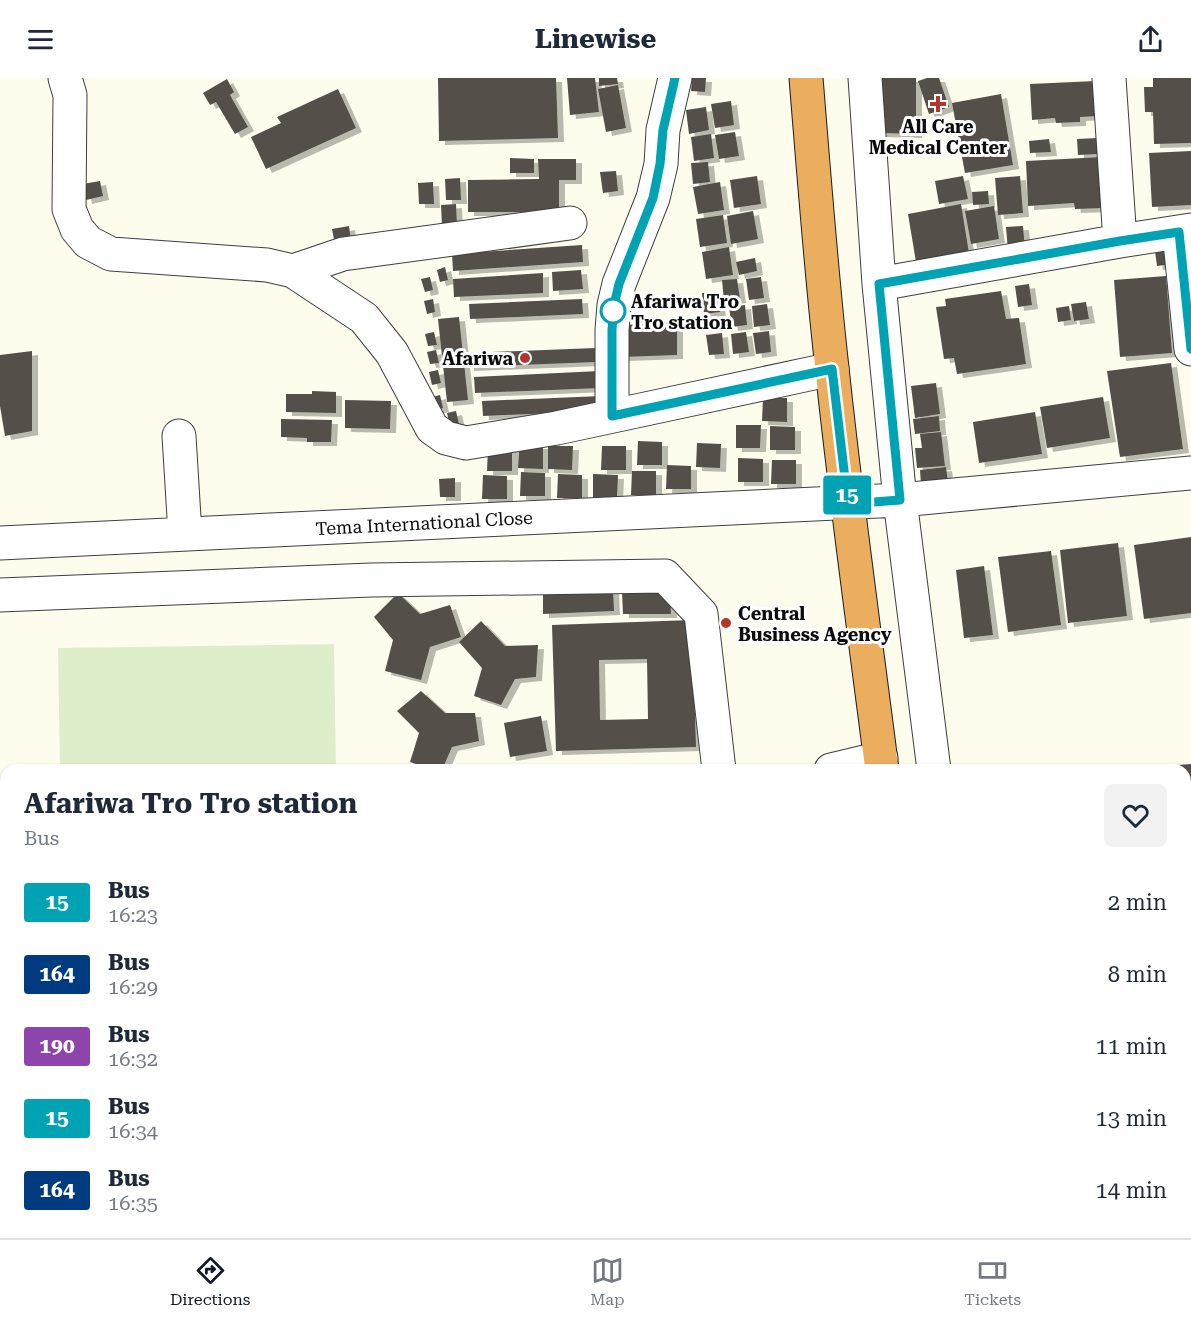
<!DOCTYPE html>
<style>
:root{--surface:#fff;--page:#f2f2f3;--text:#1f2937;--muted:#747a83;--line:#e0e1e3;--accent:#111827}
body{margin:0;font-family:"Roboto Serif",serif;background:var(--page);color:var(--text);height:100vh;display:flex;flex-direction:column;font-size:22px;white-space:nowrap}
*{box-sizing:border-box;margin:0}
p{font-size:20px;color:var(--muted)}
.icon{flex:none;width:33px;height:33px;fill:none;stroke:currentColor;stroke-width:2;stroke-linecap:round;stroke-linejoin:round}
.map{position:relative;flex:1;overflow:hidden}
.sheet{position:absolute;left:0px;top:686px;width:1191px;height:476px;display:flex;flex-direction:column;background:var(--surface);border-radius:18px 18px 0 0;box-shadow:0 2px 4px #0004}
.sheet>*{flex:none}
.badge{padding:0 12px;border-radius:4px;font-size:21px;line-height:39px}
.map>.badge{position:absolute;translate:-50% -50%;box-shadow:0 0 0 3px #fff}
.round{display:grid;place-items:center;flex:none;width:63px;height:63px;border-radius:9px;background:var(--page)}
.headline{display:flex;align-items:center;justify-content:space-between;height:102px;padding:0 24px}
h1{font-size:28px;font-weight:700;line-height:45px}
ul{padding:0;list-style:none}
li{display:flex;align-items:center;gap:18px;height:72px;padding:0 24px}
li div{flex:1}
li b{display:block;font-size:22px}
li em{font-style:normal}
li .badge{min-width:66px;font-weight:700;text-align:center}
header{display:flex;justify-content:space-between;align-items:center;height:78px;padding:0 24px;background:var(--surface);font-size:27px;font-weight:700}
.tab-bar{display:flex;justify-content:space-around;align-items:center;height:84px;border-top:2px solid var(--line);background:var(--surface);font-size:16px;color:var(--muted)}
.tab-bar a{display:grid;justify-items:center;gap:3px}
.tab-bar .selected{color:var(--accent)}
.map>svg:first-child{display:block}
.pitch{fill:#deeeca}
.building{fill:#544f49;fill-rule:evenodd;filter:url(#shadow)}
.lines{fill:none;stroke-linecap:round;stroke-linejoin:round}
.minor-casing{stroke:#3f3f3f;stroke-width:35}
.highway-casing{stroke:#1d1d1d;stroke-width:35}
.minor{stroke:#fff;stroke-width:33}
.highway{stroke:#ebad5e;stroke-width:33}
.line-casing{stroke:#fff;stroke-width:14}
.line{stroke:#00a3b4;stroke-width:9}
.poi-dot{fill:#b4352d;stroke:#fff;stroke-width:2}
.stop-dot{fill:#fff;stroke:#00a3b4;stroke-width:3}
.labels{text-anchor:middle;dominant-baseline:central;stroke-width:6;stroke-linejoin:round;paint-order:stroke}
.poi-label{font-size:18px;font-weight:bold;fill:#0c0c0c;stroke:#fff}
.stop-label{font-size:18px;font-weight:bold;fill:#0c0c0c;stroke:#fff;text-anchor:start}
.street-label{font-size:18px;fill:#0c0c0c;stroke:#fff}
</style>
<header><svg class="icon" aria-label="menu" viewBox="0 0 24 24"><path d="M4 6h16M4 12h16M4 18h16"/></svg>Linewise<svg class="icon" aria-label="share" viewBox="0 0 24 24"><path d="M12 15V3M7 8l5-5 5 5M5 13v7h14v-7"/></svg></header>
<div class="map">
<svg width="1191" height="1160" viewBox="0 0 1191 1160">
<defs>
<filter id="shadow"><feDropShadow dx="6" dy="4" stdDeviation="0" flood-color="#0004"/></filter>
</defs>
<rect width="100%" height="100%" fill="#fefced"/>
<path class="pitch" d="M334,566L336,691H60L58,570Z
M0,796H6V919H0Z"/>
<path class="building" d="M438,0H556L558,60L439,63Z
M567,0H595L599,34L570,37Z
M599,0H617L618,6L599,8Z
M692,0H706L705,14L691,13Z
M879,0H916V56L879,55Z
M927,0H939L949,29L929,36L918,3Z
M1153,0H1191V65L1154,66L1153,34H1145L1144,9H1153Z
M227,1L234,14L230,17L248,49L235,56L216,24L210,27L203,15Z
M1096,3L1098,38L1080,39V44L1056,45L1055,40L1032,42L1030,6Z
M618,7L626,50L606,54L598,11Z
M338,11L356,50L266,91L251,59L281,45L277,39Z
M1001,16L1013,87L965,95L952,25Z
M731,23L734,47L715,50L711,26Z
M706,29L709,52L689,56L686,32Z
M735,54L739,78L719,81L715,57Z
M711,56L714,80L694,83L691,59Z
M1097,60L1098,76L1078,77L1077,61Z
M1049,61L1051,74L1030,75L1029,63Z
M1191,73V127L1152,129L1149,75Z
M1102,79L1105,130L1075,131L1074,125L1028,128L1026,83Z
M510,80L534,81V95H510Z
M538,81H576V102H559V134H468V102L539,101Z
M708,84L710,104L693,106L691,85Z
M616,93L618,113L603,115L600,94Z
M757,98L761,126L734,130L730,102Z
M963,98L968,121L939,126L935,103Z
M1020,98L1023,135L998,137L995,100Z
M460,100L461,122H446L445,101Z
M100,103L103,118L86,122L83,106Z
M433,104L434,126H419L418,105Z
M720,104L724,132L698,136L693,109Z
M988,113L989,126L973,127L972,114Z
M456,126L457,147L442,148L441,127Z
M961,126L969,175L916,184L908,136Z
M994,128L999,161L971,166L965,133Z
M753,133L758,161L731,166L727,138Z
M723,137L727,165L700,169L696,141Z
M349,148L351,163L335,166L332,151Z
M1023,148L1025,172L1008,173L1006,149Z
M582,167L583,184L453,193L452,176Z
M729,169L733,197L706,201L702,174Z
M1169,171L1172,186L1157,188L1155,173Z
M755,180L757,193L739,197L736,184Z
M445,189L448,202L440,204L437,192Z
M581,192L583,211L553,213L552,194Z
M543,195V215L454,219L453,201Z
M1166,198L1172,275L1120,279L1114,202Z
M430,199L433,212L425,214L421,201Z
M761,199L764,220L749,222L746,201Z
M737,201L740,221L724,223L722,202Z
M1029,206L1032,227L1018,229L1015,208Z
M717,213L720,234L704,236L702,215Z
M1001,213L1006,241L1019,240L1026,286L957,296L954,280L944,281L936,229L946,228L945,221Z
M433,221L435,234L427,236L424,223Z
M582,221L583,236L470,241L469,226Z
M1086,224L1089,241L1074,243L1071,226Z
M767,226L770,247L754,249L752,228Z
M745,227L747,247L732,249L729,229Z
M1069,228L1071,242L1058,244L1056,230Z
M459,239L468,322L447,324L438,241Z
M677,245V277L622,279L621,247Z
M769,253L771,274L756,276L753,255Z
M434,254L437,267L428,268L425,256Z
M746,254L749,274L733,276L731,256Z
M722,255L724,276L709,277L706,257Z
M595,270L596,284L468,289L467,275Z
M436,272L439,285L430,286L427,274Z
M32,273V353L5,358L0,328V277Z
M1171,285L1183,371L1120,379L1107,293Z
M438,292L441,305L432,307L429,294Z
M600,293L601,310L475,315L474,299Z
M936,305L940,336L915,340L911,308Z
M312,313L336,314V335L286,334V316H312Z
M440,317L443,330L435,332L432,319Z
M601,318L602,333L483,338L482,323Z
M1103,319L1110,360L1047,370L1040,329Z
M763,320H787V344L762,343Z
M345,322L391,323L390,351L345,350Z
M456,333L459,346L450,348L447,335Z
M1035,334L1042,376L979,385L973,344Z
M939,338L940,353L915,356L913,341Z
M281,341L332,342L331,364H307V360L281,359Z
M736,347H761L760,370H736Z
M770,348L795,349V372H770Z
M941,354L945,388L917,390L915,370H922L920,356Z
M638,363L662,364V387H637Z
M697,365L721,366L720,390L696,389Z
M519,367H543V391L518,390Z
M548,368H573L572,392L548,391Z
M602,368H626V392H601Z
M488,370H512V393H487Z
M738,380L763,381V404H738Z
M772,382H796V406H771Z
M667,387L691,388V411H666Z
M946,389L948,404L921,406L920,392Z
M632,393H656V417H631Z
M521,394L545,395V418H520Z
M558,396L582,397V420H557Z
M593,396L618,397L617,420H593Z
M483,397L507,398V421H482Z
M455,400V419H440L439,401Z
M1191,459V535L1144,541L1134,467Z
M1118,465L1127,538L1068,545L1060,472Z
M1051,473L1061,547L1008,554L998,479Z
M984,488L993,557L964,560L956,492Z
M613,511L614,533L543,536V513Z
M670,513L671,536H623L622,514Z
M398,515L420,536L450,527L461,559L430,569L421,602L385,593L393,562L374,539Z
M692,542L696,669L556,673L552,547ZM647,581L648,641L600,642L599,582Z
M481,543L505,568L538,567L536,599L515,601L501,627L474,618L482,590L459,564Z
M421,613L445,635H475L479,663L452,669L442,692H433L410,684L419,655L397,633Z
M541,638L547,673L510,679L504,645Z
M1191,686V710H1185V692H1164V688Z
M1191,752V806L1185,807V753Z
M1191,877V929L1185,930V878Z
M1185,934H1191V958H1185Z
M1191,979V1055H1186L1185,980Z
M312,1155H473V1160H312Z
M1049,1155H1111L1112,1160H1050Z"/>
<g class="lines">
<defs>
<path id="minor" d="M65,0L70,17L69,131L77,151L88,164L111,176L267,187L293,193L364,240L392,275L432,350L446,360L466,365L557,350L832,291
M865,0L879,206L1120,163L1191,152
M1109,0L1120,163
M1179,154L1191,271
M293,193L343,176L570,145
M879,206L900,422L1191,395
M612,338V252L614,227L619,206L653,120L661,86L663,52L675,0
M179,358L185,456
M0,465L900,422L934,692
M0,517L371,502L665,498L701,536L719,692
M831,692L881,680
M1185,840L1191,839
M0,1000L6,1002
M1185,1083L1191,1082
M1005,1155L1006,1160
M1170,1155L1171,1160
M756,1160L787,1155"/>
<path id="highway" d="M806,0C814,97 821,193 832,290C846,424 865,558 882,692
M945,1155L946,1160"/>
</defs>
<use href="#minor" class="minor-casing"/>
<use href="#highway" class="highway-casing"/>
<use href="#minor" class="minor"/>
<use href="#highway" class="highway"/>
</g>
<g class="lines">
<defs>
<path id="line" d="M675,0L663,52L660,86L653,120L619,206L614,227L612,252V338L832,291L848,426L900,422L879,206L1120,163L1179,154L1191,271"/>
</defs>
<use href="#line" class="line-casing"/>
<use href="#line" class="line"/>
</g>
<g class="poi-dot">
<path d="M935 17h6v6h6v6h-6v6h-6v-6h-6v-6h6z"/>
<circle cx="525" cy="280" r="6"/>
<circle cx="726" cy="545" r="6"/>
</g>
<circle class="stop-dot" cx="613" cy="233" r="12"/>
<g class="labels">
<g class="poi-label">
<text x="938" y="48">All Care<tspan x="938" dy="21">Medical Center</tspan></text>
<text x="513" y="280" text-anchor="end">Afariwa</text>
<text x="738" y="535" text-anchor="start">Central<tspan x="738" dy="21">Business Agency</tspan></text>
</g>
<g class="stop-label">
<text x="631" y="223">Afariwa Tro<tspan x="631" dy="21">Tro station</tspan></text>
</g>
<g class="street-label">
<text transform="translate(424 445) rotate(-3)">Tema International Close</text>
</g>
</g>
</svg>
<b class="badge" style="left:847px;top:417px;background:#00a3b4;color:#fff">15</b>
<section class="sheet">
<div class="headline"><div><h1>Afariwa Tro Tro station</h1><p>Bus</p></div><a class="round"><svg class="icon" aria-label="heart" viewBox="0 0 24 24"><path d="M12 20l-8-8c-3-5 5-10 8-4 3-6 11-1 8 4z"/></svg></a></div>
<ul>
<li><span class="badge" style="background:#00a3b4;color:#fff">15</span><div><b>Bus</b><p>16:23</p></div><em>2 min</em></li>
<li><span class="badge" style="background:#003b80;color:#fff">164</span><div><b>Bus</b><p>16:29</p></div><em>8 min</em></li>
<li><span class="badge" style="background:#8e44ad;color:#fff">190</span><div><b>Bus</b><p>16:32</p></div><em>11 min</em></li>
<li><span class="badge" style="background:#00a3b4;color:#fff">15</span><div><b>Bus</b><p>16:34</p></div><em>13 min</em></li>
<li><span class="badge" style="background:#003b80;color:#fff">164</span><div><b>Bus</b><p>16:35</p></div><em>14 min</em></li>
</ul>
</section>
</div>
<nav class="tab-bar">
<a class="selected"><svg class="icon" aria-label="directions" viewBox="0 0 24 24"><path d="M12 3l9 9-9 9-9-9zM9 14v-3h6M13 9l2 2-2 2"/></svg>Directions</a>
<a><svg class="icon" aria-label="map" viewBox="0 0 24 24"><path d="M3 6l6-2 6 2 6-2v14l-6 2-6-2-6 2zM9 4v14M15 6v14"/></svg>Map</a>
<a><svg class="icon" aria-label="tickets" viewBox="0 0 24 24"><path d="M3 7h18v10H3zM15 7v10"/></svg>Tickets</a>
</nav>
